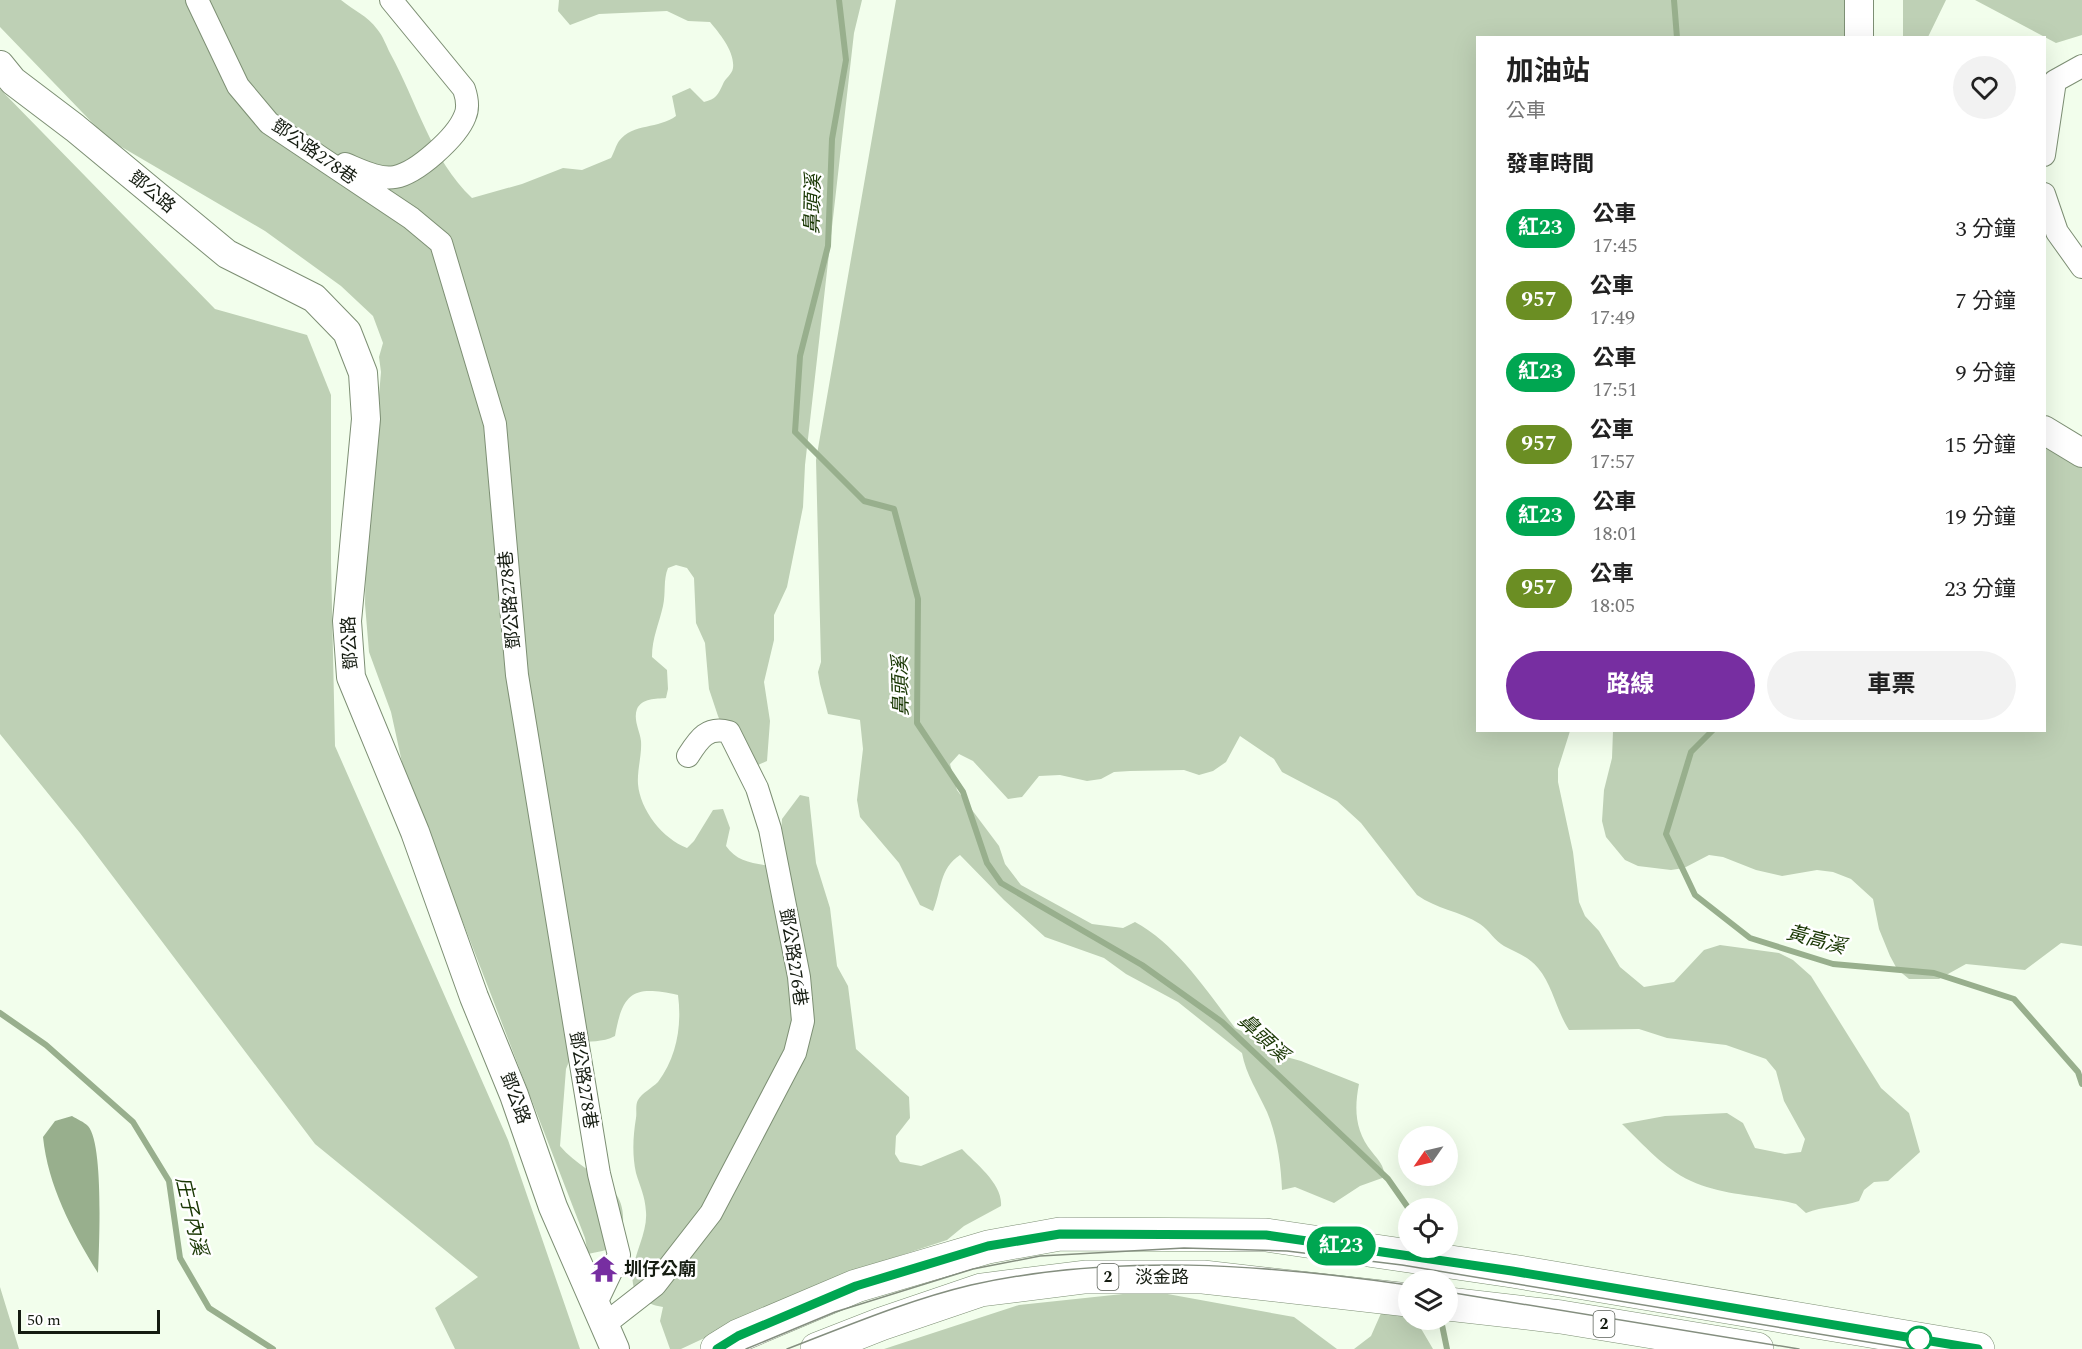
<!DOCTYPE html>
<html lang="zh-TW">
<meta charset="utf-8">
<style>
:root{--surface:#fff;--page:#f2f2f2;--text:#222;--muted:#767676;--accent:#772ea1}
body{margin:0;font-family:Spectral,"Noto Sans TC",serif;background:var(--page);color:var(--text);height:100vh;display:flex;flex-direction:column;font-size:22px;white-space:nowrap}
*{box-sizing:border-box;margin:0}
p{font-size:20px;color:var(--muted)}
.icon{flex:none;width:33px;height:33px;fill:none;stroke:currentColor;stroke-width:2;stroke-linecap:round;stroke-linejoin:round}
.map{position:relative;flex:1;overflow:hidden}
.details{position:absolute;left:1476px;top:36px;width:570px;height:696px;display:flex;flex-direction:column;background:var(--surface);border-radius:0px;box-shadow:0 6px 24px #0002}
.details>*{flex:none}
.badge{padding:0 12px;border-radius:20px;font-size:21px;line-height:39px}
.needle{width:39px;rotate:236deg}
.tools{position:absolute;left:1398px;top:1126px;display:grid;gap:12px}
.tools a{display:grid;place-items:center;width:60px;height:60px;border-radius:50%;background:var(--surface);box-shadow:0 6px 24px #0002;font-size:30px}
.scale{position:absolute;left:18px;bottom:15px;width:142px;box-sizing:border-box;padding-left:6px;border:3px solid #151c11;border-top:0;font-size:16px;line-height:21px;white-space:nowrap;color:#151c11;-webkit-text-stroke:4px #fff;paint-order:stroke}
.map>.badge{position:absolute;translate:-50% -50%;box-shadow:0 0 0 3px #fff}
h2{padding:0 30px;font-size:22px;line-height:54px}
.round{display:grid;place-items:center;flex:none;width:63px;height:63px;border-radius:32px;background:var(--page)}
.headline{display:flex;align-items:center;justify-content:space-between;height:102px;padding:0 30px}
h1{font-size:28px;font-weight:700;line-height:45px}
.primary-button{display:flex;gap:12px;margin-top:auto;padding:12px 30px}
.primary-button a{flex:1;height:69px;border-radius:36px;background:var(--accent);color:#fff;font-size:24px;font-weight:700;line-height:69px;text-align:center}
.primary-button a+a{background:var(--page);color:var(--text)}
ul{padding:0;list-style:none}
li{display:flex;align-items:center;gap:18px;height:72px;padding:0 30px}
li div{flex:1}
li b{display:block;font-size:22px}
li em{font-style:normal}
li .badge{min-width:66px;font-weight:700;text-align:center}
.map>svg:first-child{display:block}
.green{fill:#bed0b5}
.water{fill:#98af8d}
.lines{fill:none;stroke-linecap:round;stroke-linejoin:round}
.stream{stroke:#98af8d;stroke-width:6}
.minor-casing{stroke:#7d8f74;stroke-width:24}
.tertiary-casing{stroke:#7d8f74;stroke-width:30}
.primary-casing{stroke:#7d8f74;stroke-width:34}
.minor{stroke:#fff;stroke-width:22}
.tertiary{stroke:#fff;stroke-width:28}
.primary{stroke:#fff;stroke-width:33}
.tram{stroke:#848e7f;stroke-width:1.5}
.line-casing{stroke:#fff;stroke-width:14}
.line{stroke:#00a651;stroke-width:9}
.stop-dot{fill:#fff;stroke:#00a651;stroke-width:3}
.labels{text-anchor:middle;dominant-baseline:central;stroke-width:5;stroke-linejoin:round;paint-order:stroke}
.shield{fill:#fff;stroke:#5b6058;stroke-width:1.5}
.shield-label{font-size:16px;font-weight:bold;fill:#151c11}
.street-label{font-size:18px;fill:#151c11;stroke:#fff}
.poi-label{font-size:18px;font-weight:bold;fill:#151c11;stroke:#fff;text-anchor:start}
.water-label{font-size:20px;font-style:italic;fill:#193703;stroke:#fff}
</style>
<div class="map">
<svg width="2082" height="1349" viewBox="0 0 2082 1349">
<rect width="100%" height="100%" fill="#f2feec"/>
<path class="green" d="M0,0H341C353,10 368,16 377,29C383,36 386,45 390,53C417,102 431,159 472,198L522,184L563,168L582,170L611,158C614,153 616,145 619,141C633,123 659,129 676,116L672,96L690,88L704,102C716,99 718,95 723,84C725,78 732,75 733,68C735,52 720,34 710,22L688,21L667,11L599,14L570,25L558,11L559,0H862L854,33L805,465L803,507L787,587L774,615V640L764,682L770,721L767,761L758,765L723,727L718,716L709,689L705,643L696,623L694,578L687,568L676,565L668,568C663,580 666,593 663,606C659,624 652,638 652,657L667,670L668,689L666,698C656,699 642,698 637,709C633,720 640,731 641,741C642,755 637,770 638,784C640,810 663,839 687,848L694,841L713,810L723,809L730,828L726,846C738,864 759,864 779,867L782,819L800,795L809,797L816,863L830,908L837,966L848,986L856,1049L909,1097L910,1118L896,1136L895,1154L900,1162L921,1166L962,1149C976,1164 1003,1184 1001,1206L964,1226L947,1240L835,1277L681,1349H670L660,1321L663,1307C650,1305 636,1299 633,1284C629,1260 648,1236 646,1212C645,1195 640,1187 636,1173C632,1155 633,1136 636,1118C637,1113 635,1105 638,1100C642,1093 652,1088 658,1082C677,1057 682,1025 678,995C635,986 623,990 615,1036C602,1043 590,1040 576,1044L566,1069L560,1146C575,1164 598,1174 614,1192C626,1204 626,1232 615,1245C608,1251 597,1252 588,1254L585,1238L403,767L391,712L369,652L365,604L366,545L381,372L379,357L383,343L373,316L341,286L265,231L108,139L0,27Z
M896,0H1858L1859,37L1478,38V730L1570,731L1558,769V782L1573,852L1579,902L1585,916L1599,931L1620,967L1644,987L1674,982L1704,950L1720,945L1779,953L1793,960L1811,976L1881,1088L1909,1113L1920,1152L1888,1181L1874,1182L1864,1190L1859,1201C1841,1207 1823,1206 1806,1213L1796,1204C1762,1195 1723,1196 1691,1181C1663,1168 1644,1145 1622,1124L1665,1116L1727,1113L1743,1123L1755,1148L1785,1154L1801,1152L1805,1139L1784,1101L1776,1071L1766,1059L1726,1045L1667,1038L1639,1029L1569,1030C1556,1010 1553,986 1538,968C1528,956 1517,953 1504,946C1495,941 1489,930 1480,924C1460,911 1436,909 1417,895L1361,823L1337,801L1282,772L1274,759L1240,736L1226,762L1213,771L1199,775L1184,770L1130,771L1114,772L1101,779L1087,781L1060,775L1039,776L1022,797L1008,799L973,761L959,754L950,764L957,790L999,846L1005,864L1021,885L1092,924L1123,928L1135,922C1176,944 1207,991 1235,1028L1248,1034L1272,1053L1301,1061L1359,1084C1354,1109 1355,1131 1372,1152C1380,1162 1383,1164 1385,1177L1360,1186L1334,1203L1295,1187L1282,1190C1281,1164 1277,1136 1267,1112C1258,1092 1246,1075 1242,1053L1178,1002L1126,974L1104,958L1045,937L1004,900L960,855C939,869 942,889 933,911L920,905L899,863L860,817L857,800L863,749L860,720L828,714L820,684L818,672L821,662L816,460Z
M1903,0H1946L1928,37H1903Z
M1975,0H2082V35L2056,43Z
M0,89L215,309L307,335L331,395V562L335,746L508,1140L580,1349H455L435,1308L478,1277L315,1144L80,833L0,734Z
M2045,434L2082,460V946L2061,943L2025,970L1966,964L1939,979H1909L1897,969L1890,956L1879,929L1873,899L1851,879L1833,872L1817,870L1782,876L1756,870L1723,857L1709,855L1684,868L1671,870L1638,866L1625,860L1606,837L1602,821L1604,790L1612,758L1613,731L2044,730Z
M0,1287L19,1349H0Z
M1151,1291L1294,1317L1337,1349H884L1019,1305Z
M1382,1311L1408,1316V1320H1416L1433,1349H1354L1371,1336Z"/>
<path class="water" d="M72,1116C77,1119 84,1122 88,1126C104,1144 99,1247 98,1273C72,1231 48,1186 43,1137L55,1121Z"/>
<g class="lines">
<path class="stream" d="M839,0L846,60L832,139L828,246L800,356L795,432L864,501L894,509L918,599L917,723L963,792L987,863L1001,883L1142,965L1222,1022L1388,1179L1409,1209
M1674,0L1677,38
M1713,730L1691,752L1666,834L1695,895L1750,938L1833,964L1934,973L2014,999L2078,1072L2082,1084
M0,1013L46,1045L133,1122L169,1181L180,1258L209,1308L273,1349
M1431,1269L1433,1281
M1441,1320L1447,1349"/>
<defs>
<path id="minor" d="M197,0L238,86L269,123L411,218L441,243L495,424L517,675L599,1174L619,1255L596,1303
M2044,155L2055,81L2082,66
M345,164C360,170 379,180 395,177C417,173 457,137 465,116C469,107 467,98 464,89L391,0
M2044,194L2057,232L2082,267
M605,1324L655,1285L711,1213L795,1053L803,1021L799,977L770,829L757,788L729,732C707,726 699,739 688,756"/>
<path id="tertiary" d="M1859,0V38
M0,65L13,81L75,128L227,254L314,298L347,332L363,373L366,419L347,621L351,677L415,832L474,997L514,1095L553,1207L615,1349
M2044,430L2082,453"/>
<path id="primary" d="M1448,1304L1561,1317L1757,1349
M717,1349L738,1336L856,1286L988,1247L1060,1234L1266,1235L1512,1271L1978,1349
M817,1349L881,1324L981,1290L1085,1277H1203L1408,1300"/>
</defs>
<use href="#minor" class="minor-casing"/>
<use href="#tertiary" class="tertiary-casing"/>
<use href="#primary" class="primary-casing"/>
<use href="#minor" class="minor"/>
<use href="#tertiary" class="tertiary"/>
<use href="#primary" class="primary"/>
<path class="tram" d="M1448,1292L1799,1349
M746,1349L835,1312L973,1269L1040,1256L1184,1248L1287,1251L1402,1265L1910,1349
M787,1349C847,1326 908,1300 971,1285C1115,1253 1263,1264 1408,1285"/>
</g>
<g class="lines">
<defs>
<path id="line" d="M717,1349L738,1336L856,1286L988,1246L1060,1234L1266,1235L1512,1271L1978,1349"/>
</defs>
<use href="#line" class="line-casing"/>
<use href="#line" class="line"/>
</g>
<defs>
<symbol id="temple-bare" viewBox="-9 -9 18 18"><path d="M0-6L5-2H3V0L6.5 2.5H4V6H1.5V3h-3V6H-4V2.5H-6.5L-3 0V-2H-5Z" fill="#772ea1" stroke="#fff" stroke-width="2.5" paint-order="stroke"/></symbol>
</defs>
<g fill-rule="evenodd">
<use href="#temple-bare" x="585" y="1250" width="38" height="38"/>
</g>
<circle class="stop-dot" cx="1919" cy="1339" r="12"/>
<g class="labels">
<g class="shield">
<rect x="1097.5" y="1264" width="21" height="26" rx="4.5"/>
<rect x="1593.5" y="1311" width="21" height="26" rx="4.5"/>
</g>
<g class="shield-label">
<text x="1108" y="1277">2</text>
<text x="1604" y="1324">2</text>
</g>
<g class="street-label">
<text transform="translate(314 152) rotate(35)">鄧公路278巷</text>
<text transform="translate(152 192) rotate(40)">鄧公路</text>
<text transform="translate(510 600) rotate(-95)">鄧公路278巷</text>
<text transform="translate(350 643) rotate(-93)">鄧公路</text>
<text transform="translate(793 957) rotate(81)">鄧公路276巷</text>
<text transform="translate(583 1080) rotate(81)">鄧公路278巷</text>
<text transform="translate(515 1098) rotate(70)">鄧公路</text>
<text x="1162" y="1277">淡金路</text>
</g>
<g class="poi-label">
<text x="624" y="1269">圳仔公廟</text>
</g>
<g class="water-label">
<text transform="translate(813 204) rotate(-88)">鼻頭溪</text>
<text transform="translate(901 686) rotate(-91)">鼻頭溪</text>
<text transform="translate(1816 940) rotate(15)">黃高溪</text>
<text transform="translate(1263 1038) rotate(43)">鼻頭溪</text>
<text transform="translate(191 1216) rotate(77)">庄子內溪</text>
</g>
</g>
</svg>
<div class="tools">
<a><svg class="needle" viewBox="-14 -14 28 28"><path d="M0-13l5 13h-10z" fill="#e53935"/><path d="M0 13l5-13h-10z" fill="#767676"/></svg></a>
<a><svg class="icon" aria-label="locate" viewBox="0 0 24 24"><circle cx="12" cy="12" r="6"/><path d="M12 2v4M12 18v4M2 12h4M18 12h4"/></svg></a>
<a><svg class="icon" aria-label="layers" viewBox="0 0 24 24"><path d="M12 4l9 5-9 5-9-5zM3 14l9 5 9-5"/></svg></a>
</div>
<div class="scale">50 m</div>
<b class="badge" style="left:1341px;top:1246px;background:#00a651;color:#fff">紅23</b>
<section class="details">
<div class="headline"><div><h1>加油站</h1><p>公車</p></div><a class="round"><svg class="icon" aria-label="heart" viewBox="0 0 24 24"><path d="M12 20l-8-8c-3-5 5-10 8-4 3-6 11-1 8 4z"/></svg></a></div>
<h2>發車時間</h2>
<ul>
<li><span class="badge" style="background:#00a651;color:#fff">紅23</span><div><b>公車</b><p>17:45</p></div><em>3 分鐘</em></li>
<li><span class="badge" style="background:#6b8e23;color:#fff">957</span><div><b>公車</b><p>17:49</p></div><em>7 分鐘</em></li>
<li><span class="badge" style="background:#00a651;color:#fff">紅23</span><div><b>公車</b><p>17:51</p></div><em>9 分鐘</em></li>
<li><span class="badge" style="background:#6b8e23;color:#fff">957</span><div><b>公車</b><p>17:57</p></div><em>15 分鐘</em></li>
<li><span class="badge" style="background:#00a651;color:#fff">紅23</span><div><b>公車</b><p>18:01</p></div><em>19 分鐘</em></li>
<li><span class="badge" style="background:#6b8e23;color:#fff">957</span><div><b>公車</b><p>18:05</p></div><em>23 分鐘</em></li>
</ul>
<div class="primary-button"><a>路線</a><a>車票</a></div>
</section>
</div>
